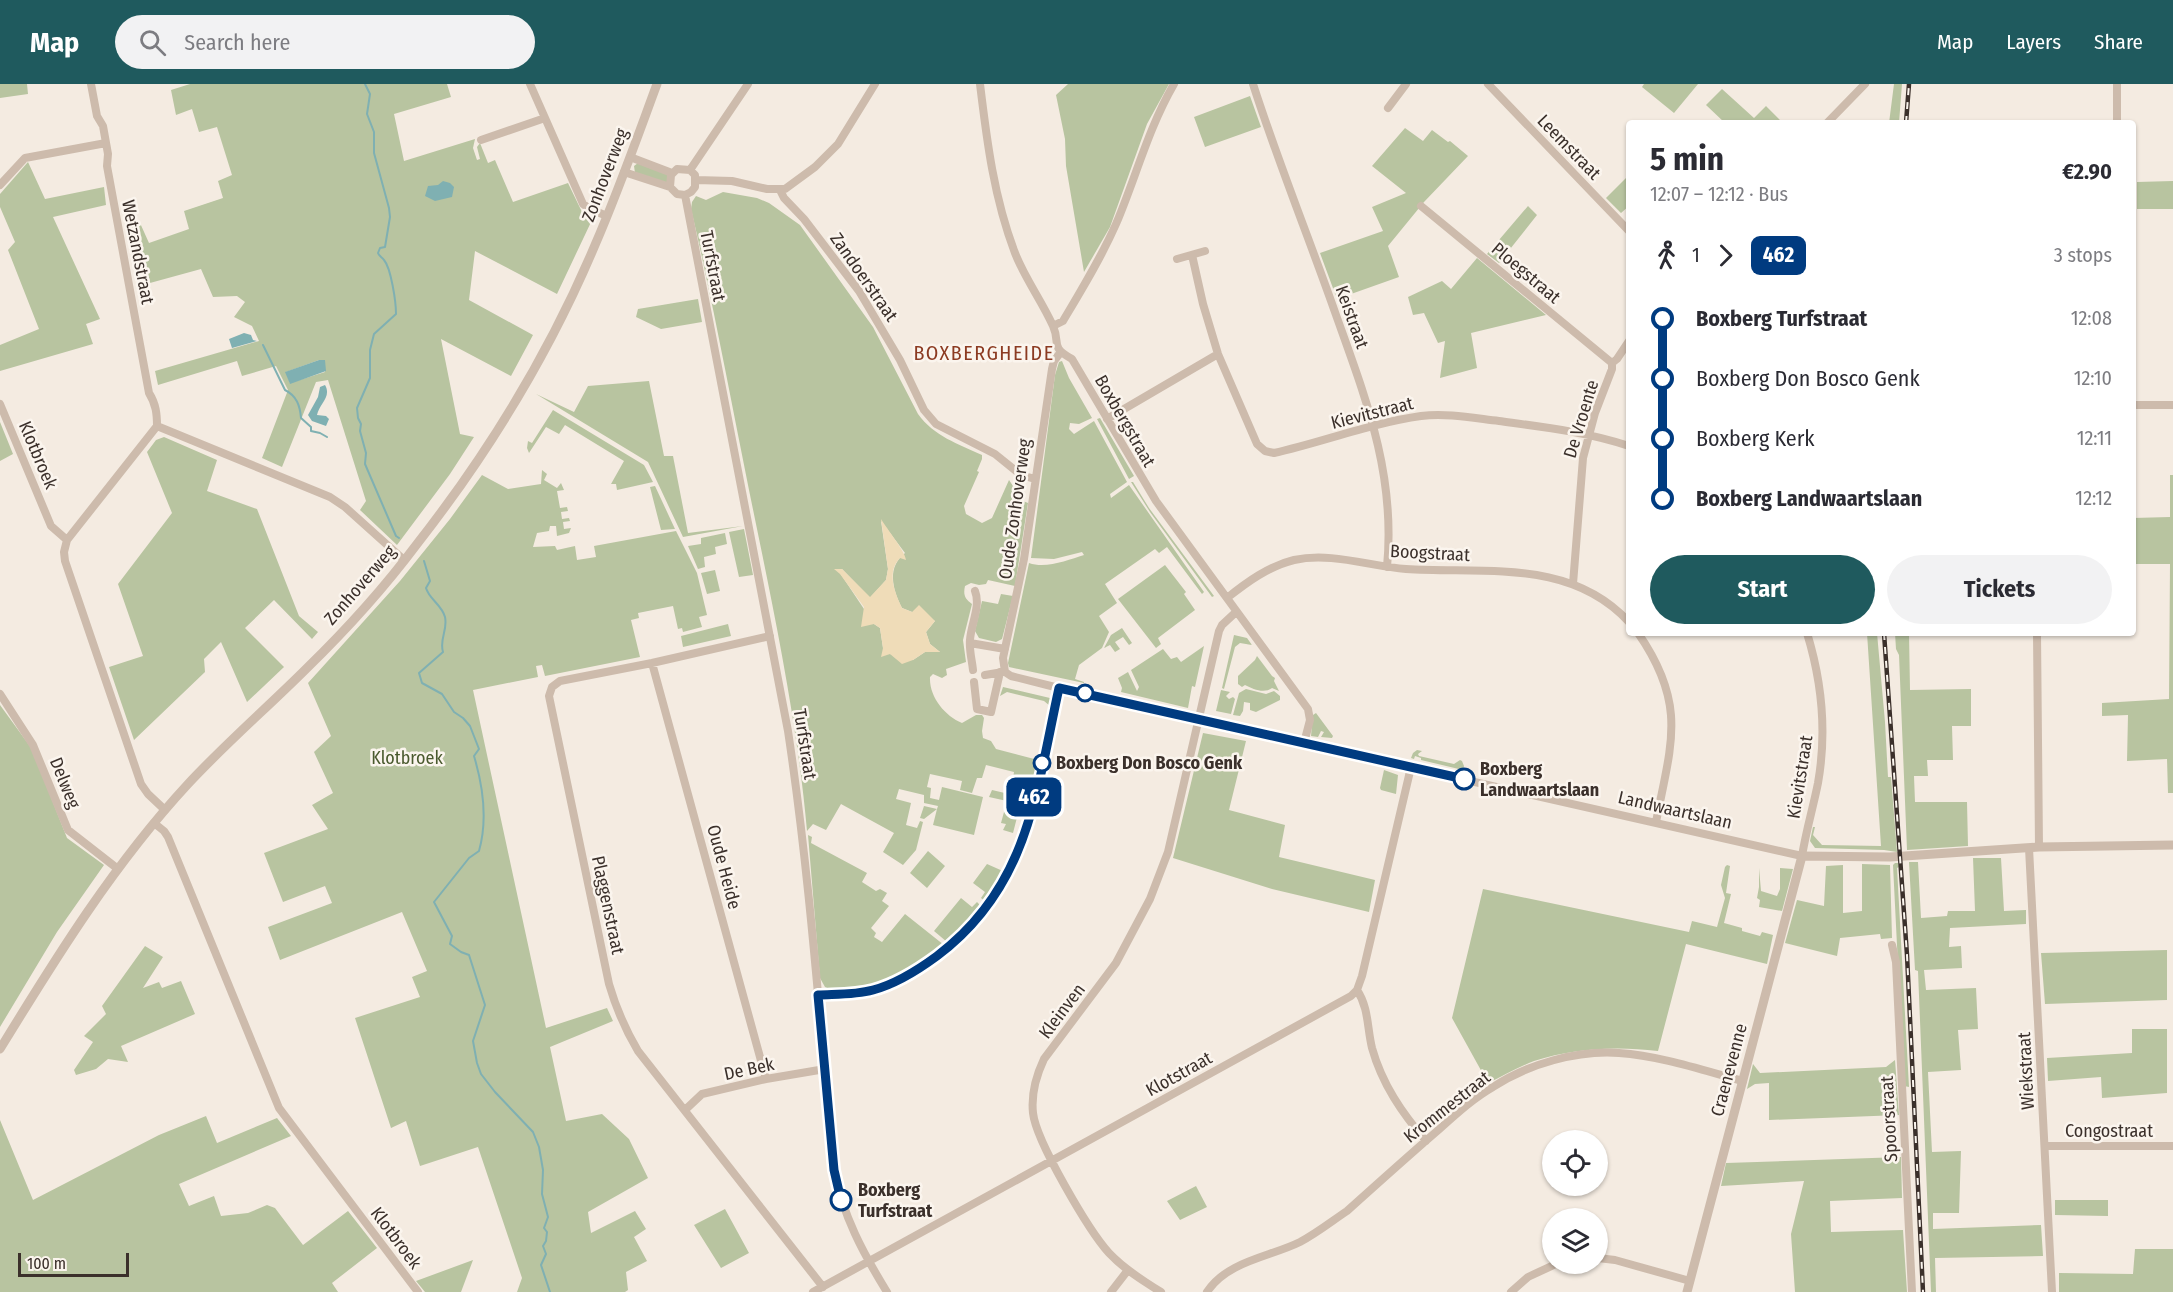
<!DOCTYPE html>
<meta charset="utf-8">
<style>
:root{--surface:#fff;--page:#f2f2f3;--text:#2b2b33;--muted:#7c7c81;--accent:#1f5a5e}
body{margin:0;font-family:"Fira Sans Condensed",sans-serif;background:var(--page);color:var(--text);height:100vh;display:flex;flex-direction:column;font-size:22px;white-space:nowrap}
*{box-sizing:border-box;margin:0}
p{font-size:20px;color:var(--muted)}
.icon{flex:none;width:33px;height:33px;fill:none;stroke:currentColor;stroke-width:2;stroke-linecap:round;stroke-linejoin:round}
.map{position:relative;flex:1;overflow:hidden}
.details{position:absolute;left:1626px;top:36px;width:510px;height:516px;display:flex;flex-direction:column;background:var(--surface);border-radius:6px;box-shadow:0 2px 4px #0004}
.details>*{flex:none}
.badge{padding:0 12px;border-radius:9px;font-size:21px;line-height:39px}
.tools{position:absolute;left:1542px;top:1046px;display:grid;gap:12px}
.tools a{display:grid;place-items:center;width:66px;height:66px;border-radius:50%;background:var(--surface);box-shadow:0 2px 4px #0004;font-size:30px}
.scale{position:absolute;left:18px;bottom:15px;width:111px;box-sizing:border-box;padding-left:6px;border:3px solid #3b302b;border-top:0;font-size:16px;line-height:21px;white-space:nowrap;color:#3b302b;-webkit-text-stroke:4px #fbf5ee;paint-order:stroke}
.map>.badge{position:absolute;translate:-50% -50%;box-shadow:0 0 0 3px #fff}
.legs{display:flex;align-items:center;gap:9px;height:66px;padding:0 24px;font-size:20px}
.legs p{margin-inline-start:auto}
.overview{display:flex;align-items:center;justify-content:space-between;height:102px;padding:0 24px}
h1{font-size:33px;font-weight:700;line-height:45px}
.button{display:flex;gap:12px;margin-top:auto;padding:12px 24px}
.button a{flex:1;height:69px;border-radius:36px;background:var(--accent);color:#fff;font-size:24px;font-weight:700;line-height:69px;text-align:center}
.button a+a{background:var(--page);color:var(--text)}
ul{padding:0 24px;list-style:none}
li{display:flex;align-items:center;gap:21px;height:60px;font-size:22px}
li i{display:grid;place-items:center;width:9px;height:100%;margin:0 8px;background:currentColor}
li i::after{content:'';width:15px;height:15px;margin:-8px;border:4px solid;border-radius:50%;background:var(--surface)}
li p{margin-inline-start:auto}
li:first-child i{background:linear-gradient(#0000 50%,currentColor 0)}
li:last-child i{background:linear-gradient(currentColor 50%,#0000 0)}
header{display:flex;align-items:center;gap:36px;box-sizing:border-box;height:84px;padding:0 30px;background:var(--accent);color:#fff}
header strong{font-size:28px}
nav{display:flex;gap:33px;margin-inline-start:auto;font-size:21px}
.search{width:420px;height:54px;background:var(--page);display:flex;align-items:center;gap:15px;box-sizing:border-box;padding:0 21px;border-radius:33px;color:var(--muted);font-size:22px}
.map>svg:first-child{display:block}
.green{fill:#b8c4a0;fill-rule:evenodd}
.sand{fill:#efdcb8}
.water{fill:#7fb0b2}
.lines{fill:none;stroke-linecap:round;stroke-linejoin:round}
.stream{stroke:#7fb0b2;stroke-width:2}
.minor{stroke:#cdbbac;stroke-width:8}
.tertiary{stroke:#cdbbac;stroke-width:9}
.rail-casing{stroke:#3b302b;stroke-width:4.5}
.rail{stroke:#fbf5ee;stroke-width:2;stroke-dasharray:7;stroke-linecap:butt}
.line-1-casing{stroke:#fff;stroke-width:14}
.line-1{stroke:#003b80;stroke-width:9}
.stop-1-dot{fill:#fff;stroke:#003b80;stroke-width:3}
.labels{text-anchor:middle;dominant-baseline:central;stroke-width:5;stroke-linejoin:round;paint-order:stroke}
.street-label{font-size:18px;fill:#3b302b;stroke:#fbf5ee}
.park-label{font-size:18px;fill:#4a5a2e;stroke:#fbf5ee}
.stop-label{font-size:18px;font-weight:bold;fill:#3b302b;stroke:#fbf5ee;text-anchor:start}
.neighbourhood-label{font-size:20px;letter-spacing:1.5px;fill:#8c3b22;stroke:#fbf5ee}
</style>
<header>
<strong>Map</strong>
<div class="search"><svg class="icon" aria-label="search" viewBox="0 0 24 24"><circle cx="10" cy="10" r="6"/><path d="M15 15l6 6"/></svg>Search here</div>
<nav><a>Map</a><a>Layers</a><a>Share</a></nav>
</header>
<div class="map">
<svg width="2173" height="1208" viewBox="0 0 2173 1208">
<rect width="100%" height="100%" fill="#f4ebe1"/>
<path class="green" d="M0,0H27L28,10L0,14Z
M190,0H447L451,13L394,30L404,77L475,55L473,64L477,76L480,75L477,63L480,59L488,79L495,76L513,118L568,99L582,128L592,136L557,210L475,167L469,216L533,251L511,292L441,255L460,350L474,353L450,390L397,461L360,426L366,417L328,296L316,298L282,383L262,374L288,306L276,282L242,292L237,277L158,301L155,287L259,257L252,242L234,233L245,218L237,212L213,213L201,185L139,202L129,143L140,139L149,159L189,145L184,127L223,114L218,97L232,91L217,43L199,48L192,25L176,31L171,6ZM319,276H325V288L290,299L286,288Z
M1068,0H1169L1147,40L1110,143L1084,188L1066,82L1065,55L1056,11Z
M1644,0H1698L1674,29L1642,3Z
M1894,0H1902L1899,39H1889Z
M1722,5L1754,34L1766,22L1783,39H1754L1752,37L1750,39H1725L1706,21Z
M1250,12L1261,43L1205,63L1194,33Z
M1405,44L1423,57L1432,46L1448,58L1450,57L1468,72L1424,118L1388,162L1399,193L1337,215L1320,169L1383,147L1372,123L1406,109L1372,82Z
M28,78L45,115L104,103L106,121L53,133L100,235L86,240L93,260L0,287V261L39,245L8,166L15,158L0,123V110Z
M638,79L668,89L667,101L635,89L634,82Z
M1629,91V122L1621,129L1606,114Z
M2173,97V125H2137V98Z
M723,108L757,114L769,119L800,141L873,243L918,330C934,352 958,360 982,371V375L977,387L979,388L964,422L966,430L982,439L992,434L1009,396L1023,417L1028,419L1015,502L988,496L986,500L979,501L971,499L965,502C963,511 965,515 972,520L963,556L966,578L946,585L947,591L942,594L933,590L930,593C929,613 945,632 962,639L976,631H982L984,634L982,647L983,654L991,657L996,665L1038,676L1034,682L1036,683L1034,693L1027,694L1025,704L1012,701L1014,688L986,681L982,694H977L972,709L960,706L962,697L930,690L927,703L931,704L930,714L939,716L942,703L983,713L974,751L933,741L937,725L924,735L920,734L924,722L937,725L938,722L924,719V711L899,705L896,715L911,719L906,741L917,744L920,737L923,738L916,766L903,781L883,768L894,749L841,720L826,746L813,740L807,747C797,634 772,518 749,406C730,312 713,218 691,125L692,118L696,112L706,116ZM881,437L905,469C886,484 893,506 902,524L935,537L926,548L930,560L940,568H925L913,576L890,570L883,564L880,544L874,540L840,489L842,485L870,514L886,496L888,485Z
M1528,122L1537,131L1499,179L1487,170Z
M1477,174L1546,231L1471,249L1477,284L1440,294L1445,257L1438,259L1424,229L1413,231L1408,213L1442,197L1451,205Z
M698,215L702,238L661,245L636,233L638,225Z
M1062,277L1069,294L1092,334L1079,340L1070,339L1069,345L1074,350L1094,337L1127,398L1110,410L1111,414L1129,401L1204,508L1202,510L1167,463L1159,469L1155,465L1105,500L1117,519L1099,532L1109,548L1102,564L1079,581L1075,595L1084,598V599L1009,583L1008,579L1029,479C1046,485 1068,476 1084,471L1082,468L1054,475L1031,474L1055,291L1059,278Z
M649,297L664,372H673L688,449L743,442L683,453L648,378L536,310L574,328L588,302Z
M553,326L644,381L653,398L617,406L616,400H611L624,377L565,341L559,350L546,343L529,369L527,364L528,357L532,359Z
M1100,334L1134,392L1129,395L1097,335Z
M0,338L13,370L0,377Z
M164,353L217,376L207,407L257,425L299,532L318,548L312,555L274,516L245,544L284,583L247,618L221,558L204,575L205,588L134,656L109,583L143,572L118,500L172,429L147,368L156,356Z
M542,386L547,390L544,396L557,404L561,399L564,406L557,407L560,424L567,423L568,427L561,428L562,435L569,434L570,437L563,438L564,445L571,444L569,449L557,452L556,442H550L549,447L537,449L533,463L555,462L557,466L575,462L577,476L596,473L594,462L676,447L697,489L707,531L699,533L702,543L683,548L682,544L678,545L673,522L638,529L639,534L631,536L640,573L545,592L542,581L536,582L538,593L473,606L546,944L607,924L613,937L550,963L566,1037L602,1030L629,1055L648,1094L588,1128L591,1149L635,1127L646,1145L634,1153L647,1177L626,1188L628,1206L625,1208H517L522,1194L478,1063L420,1082L406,1037L391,1044L355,934L420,913L412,893L427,887L402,828L280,876L268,843L332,819L325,802L283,818L264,769L328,745L312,721L333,709L314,668L331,652L308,599L400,497L450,435L482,391L508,405L541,400Z
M2170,391H2173V709H2168L2167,675L2127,677L2128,631L2102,632V619L2169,615L2170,480H2133V434L2170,433Z
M1131,398H1133L1149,424L1214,512L1212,513L1150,428Z
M655,402L675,445L661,446L650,403Z
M744,445L753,491L739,493L729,448Z
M725,449L727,460L715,463L716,470L704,473L705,483L698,485L688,462L701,460V454Z
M1165,481L1186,508L1184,510L1195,526L1158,554L1161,560L1156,564L1118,515Z
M715,486L720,507L707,510L701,489Z
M1001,510L1013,512L1002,555L996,558L979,554L975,547L982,517L998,520Z
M728,540L731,552L683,563L681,552Z
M1122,544L1132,559L1129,561L1123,553L1115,558L1120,565L1115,568L1110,561L1104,564L1111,551Z
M1867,549H1877L1885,638L1888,693H1891L1897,768L1884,766L1815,764L1810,757L1813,743H1815L1813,751L1822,761L1881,762Z
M1895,549H1909L1910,606L1971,605V642H1952L1953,676H1927L1928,692H1914L1915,718H1967L1968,762L1907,766L1899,571L1896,565Z
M1234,551L1247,554L1252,561L1240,559L1235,563L1224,605L1222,604Z
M1204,562L1195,603L1192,602L1188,624L1121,608L1122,604L1118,594L1128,588L1137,607L1139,603L1131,586L1163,565L1171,575L1177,573L1181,578Z
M1257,572L1272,592L1275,594L1274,597L1279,607L1272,604C1264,610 1253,605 1245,601L1242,603L1238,600V592L1255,576Z
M1003,603L1050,614V622L1044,617L1007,608L1000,612Z
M1246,605L1266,610L1274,607L1280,612V616L1256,628L1250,626V619L1244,618L1243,627L1240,632L1233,631L1239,609Z
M1221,606L1230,608L1226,612L1229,615L1233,613L1235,615L1231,630L1216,627Z
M0,621L32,665L67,754L104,781L57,848L0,943Z
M1316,629L1333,652L1332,654L1321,653L1324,648L1321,647L1318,653L1311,652L1313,631Z
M1203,649L1246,657L1229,726L1285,741L1279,773L1375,796L1369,828L1272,805L1173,774Z
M1417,666L1422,667L1418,670L1419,672L1454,680L1460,676L1462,677L1464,682L1463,686L1421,676V674L1415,672L1414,675L1411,674L1413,669Z
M1384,686L1398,691L1396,710L1381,706L1380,704Z
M1015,704L1024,706L1013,749L1003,746L1006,740L1001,739L1007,717L989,713L992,706L1009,710L1014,708Z
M808,751L812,753L811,759L867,789L862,798L876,807L880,805L887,809L882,817L889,822L871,844L876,849L874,853L882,858L905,830L944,861C916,883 884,902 848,905C840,906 833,907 825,903L820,894Z
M928,767L945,782L927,804L910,789Z
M1973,774H2001L2004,827L2026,826V840L1950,844L1949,863L1961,862L1962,884L1924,886L1926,906L1976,904L1978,945L1958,946L1961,986L1928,988L1932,1068L1961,1067L1959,1129H1933V1145L2041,1141L2043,1172L1935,1174L1936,1208H1931L1918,887L1915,886L1909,778H1918L1921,834L1947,832L1948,827H1975Z
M1895,779H1898L1899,783L1897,784L1909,1003L1904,1002L1893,781Z
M987,780L1005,788L986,818L981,814L985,808L973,799Z
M1862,780L1890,781L1892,854L1881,855L1880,850L1840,854L1837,872L1785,859L1797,816L1824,822L1826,782L1843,781V829L1862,827Z
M1727,781L1730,782L1726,809L1731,810L1724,839L1742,844V847L1760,852L1762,848L1773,851L1767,880L1686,860L1658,967C1616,962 1575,964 1534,977C1518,983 1503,992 1488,999L1452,934L1483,805L1689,848L1692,837L1717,843L1725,814L1721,801L1725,783Z
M1759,784L1761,807L1777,812L1780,805V784L1793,785L1782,827L1759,823L1760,816L1757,814L1759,803Z
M961,814L972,823L977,818L982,823L947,858L934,847Z
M145,862L163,873L143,904L159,898L162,904L181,897L195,930L121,962L128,978L108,975L96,985L76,991L74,986L93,958L84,952L106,930L102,922Z
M2167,866V916L2045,920L2041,869Z
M2132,945H2167V1009L2102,1014L2101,993L2048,997L2047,974L2132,969Z
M1895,976L1899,1031L1769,1036V999L1755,1000L1747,1005L1753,980L1760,989L1886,983Z
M206,1032L217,1059L277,1034L291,1052L179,1100L189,1122L214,1112L221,1132L248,1129L267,1121L275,1124L303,1161L348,1127L377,1164L332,1199L338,1208H0V1036L33,1116L159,1051Z
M1901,1073L1902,1114L1830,1117L1831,1148L1903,1146L1907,1208H1795L1791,1150L1804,1097L1721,1102L1726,1079Z
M1196,1102L1207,1123L1180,1136L1167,1117Z
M2055,1116H2108V1132L2055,1131Z
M725,1125L749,1169L721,1184L694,1141Z
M2135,1165H2173V1208H2059V1189L2133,1190Z
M473,1176L461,1208H425L416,1197Z"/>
<path class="sand" d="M881,435C887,445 905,467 906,476L900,474C886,488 895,509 902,524L912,528L919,521L935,537L926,548L930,560L940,568H925L913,576L902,580L890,570L881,573L883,564L880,544L874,540L861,543L864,523L840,490L834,485H842L870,513L886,496L888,485Z"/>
<path class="water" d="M443,97L450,99L454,103L452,113L435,117L425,112L428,102L438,101Z
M244,249L251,251L253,256L257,257L232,264L229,255Z
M319,276H325L326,287L290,300L285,288Z
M325,301C332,313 319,320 317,331L326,332L329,335L326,342L312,337L308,331L318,313L320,303Z"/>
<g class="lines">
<path class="stream" d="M365,0L370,10L367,30L374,48V69L389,124L390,133L385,163L380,164L378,169C379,172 382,173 384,176C391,184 396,218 396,230L374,250L370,266V294L357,324L358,334L361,340L360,347L366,369L365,380L396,452L399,454
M263,261L285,306C297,312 300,322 301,334L311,343V347L320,349L327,353
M424,477L430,497L426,504C429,515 442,521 445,533C448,546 439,555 443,568L419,589L422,599L442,610L454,628L463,634L470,642L479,665L474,672C483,702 488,735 479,767L469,774L434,818L452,852L450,860L461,868L469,871L485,921L473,957L477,979L481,990L495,1008L533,1048L539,1063L543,1086L542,1110L548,1133L544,1144L547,1148L546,1157L543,1162L546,1170L541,1181L550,1208"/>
<path class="minor" d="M91,0L97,32L103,42L108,70L107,82L149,309C156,320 157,330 157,342L67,456L64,468L65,477L141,700L148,710L165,726
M530,0L583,120L590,125L607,132
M980,0C987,58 994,114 1015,169C1025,195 1042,217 1053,242C1061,260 1049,262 1072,275L1156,417L1308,625L1310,636L1304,659
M1253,0C1278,78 1309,154 1336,231C1366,315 1396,391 1387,483
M1488,0L1629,147
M1388,24L1406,0
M1827,39L1865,0
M2117,39V0
M481,56L545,34
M630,73L672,89
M690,86L748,0
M624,88L670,103L677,110L685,111L691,108L695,103V91L690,86L677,85L671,91L670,103
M696,96L732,97L767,105H785L815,83L838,60L875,0
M0,101L25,74L106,59
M780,106L784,114L804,135L859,207L900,276L924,326L936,340L995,370L1021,391L1035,395
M685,111L788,647C810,793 820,940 834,1086C843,1132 863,1169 887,1208
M1421,122L1612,279
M1192,171L1203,220L1218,270L1257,360L1265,367L1274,369C1323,358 1371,339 1421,332C1447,329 1473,334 1499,337C1543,343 1587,348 1629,362
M1177,175L1205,167
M1053,242L1063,237C1082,205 1101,174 1116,140C1136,93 1148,45 1174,0
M0,320L51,442L67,456
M2133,321H2173
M1107,335L1218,270
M157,342L330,413L345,423L404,476
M1573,500L1583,374L1595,329L1612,285V279L1617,275L1629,257
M1227,514C1247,498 1269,482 1294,476C1331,468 1369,482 1406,485C1485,490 1570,474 1629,538
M1638,549C1688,621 1671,660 1656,738
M2037,549L2039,763
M770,552L652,579L560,597L552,603L549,612L609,900C616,924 625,945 638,967L823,1203
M970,559L1005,565
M652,579L766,995
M973,586C972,576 969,566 970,556C971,540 981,522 975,507
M1005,588L1011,592L1059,604L1802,772C1806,747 1813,724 1818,699C1827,648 1822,598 1807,549
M1005,588L1003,574L1024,475L1052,285L1054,277L1060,269
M985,591L1003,588
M974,598L977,625L991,628L1000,588
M0,610L33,661L68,746L118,785
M154,739L164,747L168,753L279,1024L418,1208
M2029,764L2052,1208
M1892,861L1896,878L1912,1208
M1357,906C1369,924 1367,944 1372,964C1382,1000 1402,1029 1426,1057
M818,911C836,910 856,911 873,906C933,889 994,830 1017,773C1038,719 1046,659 1059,604
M685,1026L702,1010L766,995L825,985
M2045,1062H2173
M1598,1174L1615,1176L1690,1197
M813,1208L1351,912L1357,906L1362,892L1411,683
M1111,1208L1128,1186
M1161,1208C1143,1197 1124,1185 1109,1169C1089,1147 1036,1057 1033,1029C1031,1010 1036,992 1044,975L1116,879L1150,815L1168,768L1219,547L1222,541L1236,528
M1207,1208C1227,1177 1270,1173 1300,1158C1317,1149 1332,1137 1347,1127C1377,1100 1406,1074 1436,1048C1454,1032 1472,1015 1493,1003C1528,980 1577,966 1619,969C1661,972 1702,986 1743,997
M1511,1208L1528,1193L1558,1179"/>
<path class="tertiary" d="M0,965C57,872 114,780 188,700C226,659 268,623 307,584C346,546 384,504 417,460C489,368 550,268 595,161C618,108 637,54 657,0
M1687,1208L1802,772L1890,773L2039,763L2173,761"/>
<defs>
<path id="rail" d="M1906,39L1909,0
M1884,549L1907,871L1923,1208"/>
</defs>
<use href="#rail" class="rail-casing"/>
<use href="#rail" class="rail"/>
</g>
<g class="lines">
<defs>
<path id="line-1" d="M841,1116L834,1086L818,911C836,910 855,911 873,906C896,900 918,886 937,872C1029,803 1036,708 1059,604L1464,695"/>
</defs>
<use href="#line-1" class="line-1-casing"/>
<use href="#line-1" class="line-1"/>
</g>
<g class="stop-1-dot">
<circle cx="1085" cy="609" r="8"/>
<circle cx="1042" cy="679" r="8"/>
<circle cx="1464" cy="695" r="10"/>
<circle cx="841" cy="1116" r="10"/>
</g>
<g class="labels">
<g class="street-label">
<text transform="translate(1569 63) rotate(46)">Leemstraat</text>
<text transform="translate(605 91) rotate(-69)">Zonhoverweg</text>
<text transform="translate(138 168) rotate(79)">Wetzandstraat</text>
<text transform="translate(713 182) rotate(79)">Turfstraat</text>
<text transform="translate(1526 189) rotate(40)">Ploegstraat</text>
<text transform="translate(864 193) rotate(55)">Zandoerstraat</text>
<text transform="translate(1352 233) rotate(70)">Keistraat</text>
<text transform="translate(1372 329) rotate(-14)">Kievitstraat</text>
<text transform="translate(1581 335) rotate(-73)">De Vroente</text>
<text transform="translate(1125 337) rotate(60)">Boxbergstraat</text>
<text transform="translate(38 371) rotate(67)">Klotbroek</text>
<text transform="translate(1015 425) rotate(-82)">Oude Zonhoverweg</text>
<text transform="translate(1430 469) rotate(3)">Boogstraat</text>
<text transform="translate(360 501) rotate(-49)">Zonhoverweg</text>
<text transform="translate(805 660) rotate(81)">Turfstraat</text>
<text transform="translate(1800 693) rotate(-81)">Kievitstraat</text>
<text transform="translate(65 699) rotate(68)">Delweg</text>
<text transform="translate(1675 726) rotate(13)">Landwaartslaan</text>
<text transform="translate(724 783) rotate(75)">Oude Heide</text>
<text transform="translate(608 821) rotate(78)">Plaggenstraat</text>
<text transform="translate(1062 927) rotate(-53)">Kleinven</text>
<text transform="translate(749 985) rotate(-12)">De Bek</text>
<text transform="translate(1729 986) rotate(-75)">Craenevenne</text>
<text transform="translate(2026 987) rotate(-93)">Wiekstraat</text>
<text transform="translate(1179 990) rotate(-29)">Klotstraat</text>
<text transform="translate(1447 1023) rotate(-38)">Krommestraat</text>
<text transform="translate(1889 1035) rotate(-93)">Spoorstraat</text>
<text x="2109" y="1047">Congostraat</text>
<text transform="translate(396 1154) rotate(53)">Klotbroek</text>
</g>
<g class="park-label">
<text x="407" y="674">Klotbroek</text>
</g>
<g class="stop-label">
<text x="1056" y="679">Boxberg Don Bosco Genk</text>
<text x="1480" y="685">Boxberg<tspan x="1480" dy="21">Landwaartslaan</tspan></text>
<text x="858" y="1106">Boxberg<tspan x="858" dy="21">Turfstraat</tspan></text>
</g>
<g class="neighbourhood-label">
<text x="984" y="269">BOXBERGHEIDE</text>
</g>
</g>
</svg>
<div class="tools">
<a><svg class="icon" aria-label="locate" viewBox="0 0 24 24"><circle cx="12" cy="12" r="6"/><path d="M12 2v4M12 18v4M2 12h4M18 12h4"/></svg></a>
<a><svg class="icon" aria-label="layers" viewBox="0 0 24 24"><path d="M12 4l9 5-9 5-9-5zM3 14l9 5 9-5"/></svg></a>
</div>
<div class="scale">100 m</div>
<b class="badge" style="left:1034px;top:713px;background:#003b80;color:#fff">462</b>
<section class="details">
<div class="overview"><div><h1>5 min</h1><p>12:07 – 12:12 · Bus</p></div><b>€2.90</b></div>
<div class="legs"><svg class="icon" aria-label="walk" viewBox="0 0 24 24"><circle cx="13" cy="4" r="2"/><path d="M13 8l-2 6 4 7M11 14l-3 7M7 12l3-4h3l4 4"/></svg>1<svg class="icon" aria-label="forward" viewBox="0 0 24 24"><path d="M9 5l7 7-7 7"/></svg><b class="badge" style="background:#003b80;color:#fff">462</b><p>3 stops</p></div>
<ul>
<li><i style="color:#003b80"></i><b>Boxberg Turfstraat</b><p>12:08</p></li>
<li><i style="color:#003b80"></i><span>Boxberg Don Bosco Genk</span><p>12:10</p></li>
<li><i style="color:#003b80"></i><span>Boxberg Kerk</span><p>12:11</p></li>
<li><i style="color:#003b80"></i><b>Boxberg Landwaartslaan</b><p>12:12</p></li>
</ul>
<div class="button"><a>Start</a><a>Tickets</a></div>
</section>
</div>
